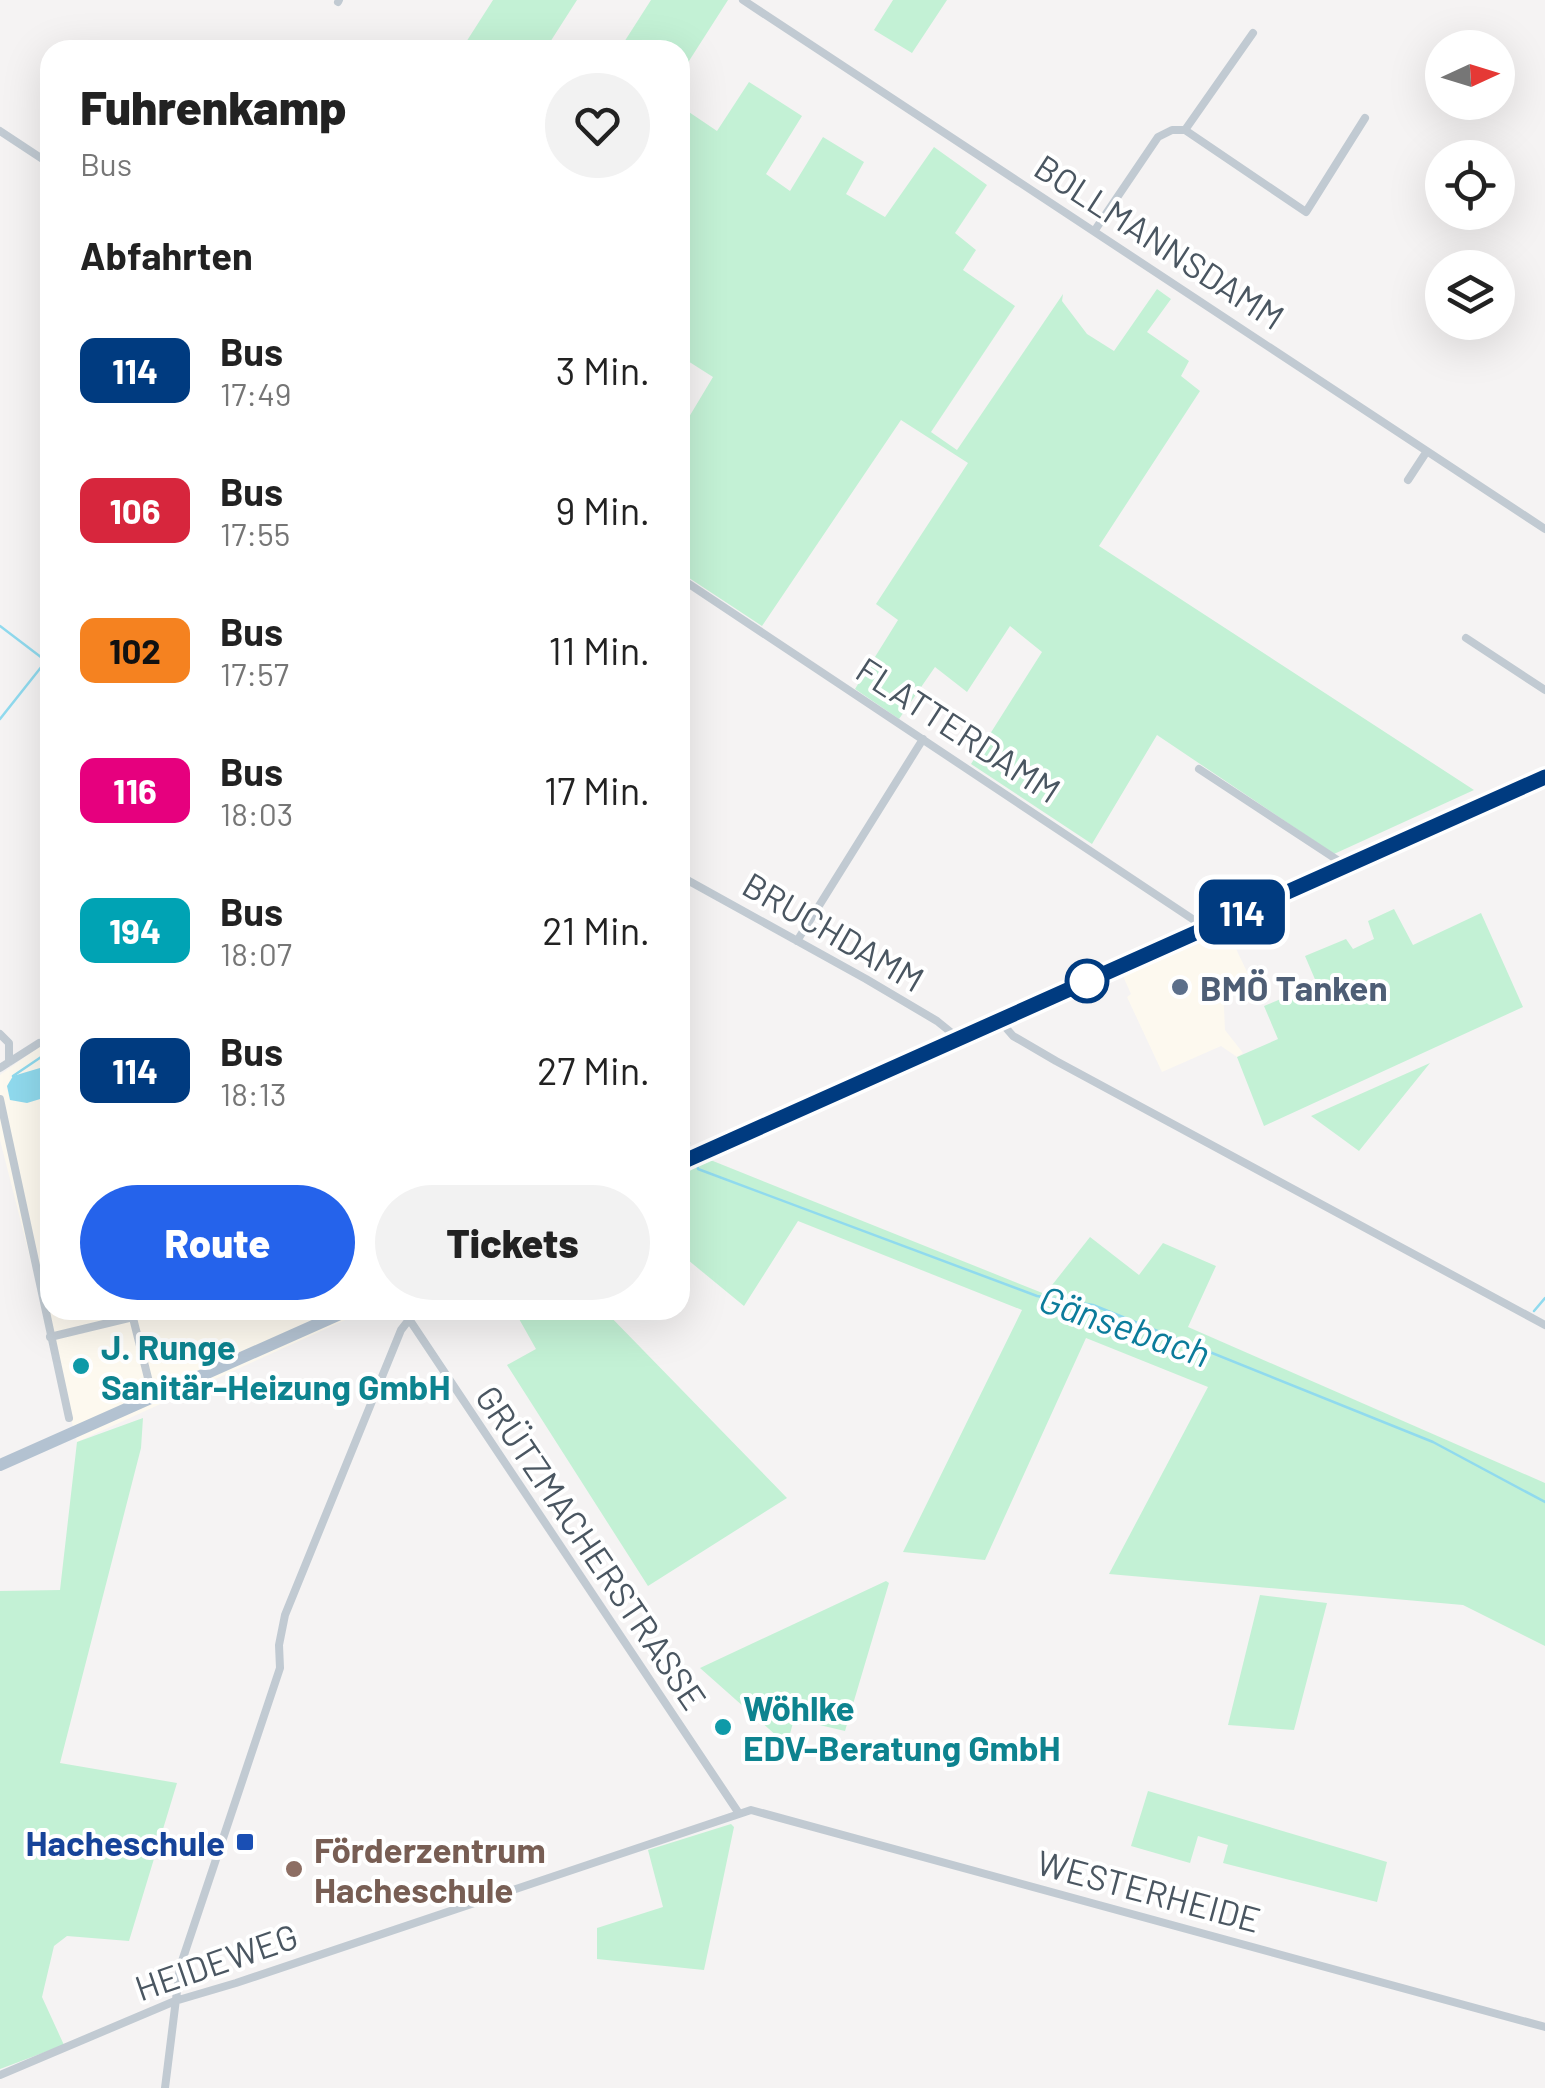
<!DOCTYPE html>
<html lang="de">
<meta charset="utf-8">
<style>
:root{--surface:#fff;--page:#f2f2f2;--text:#222;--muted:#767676;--accent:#2563eb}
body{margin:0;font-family:Barlow,sans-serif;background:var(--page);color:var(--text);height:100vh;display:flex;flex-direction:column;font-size:38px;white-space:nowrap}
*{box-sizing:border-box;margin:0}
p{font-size:32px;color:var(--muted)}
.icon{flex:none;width:55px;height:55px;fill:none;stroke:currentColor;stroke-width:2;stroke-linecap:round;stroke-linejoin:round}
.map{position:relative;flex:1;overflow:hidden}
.side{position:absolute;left:40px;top:40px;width:650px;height:1280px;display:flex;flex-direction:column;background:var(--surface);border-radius:30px;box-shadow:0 10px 40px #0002}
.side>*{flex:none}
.badge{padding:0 20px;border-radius:15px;font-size:35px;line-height:65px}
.needle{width:65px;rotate:86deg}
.buttons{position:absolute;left:1425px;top:30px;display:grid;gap:20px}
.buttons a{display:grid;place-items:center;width:90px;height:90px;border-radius:50%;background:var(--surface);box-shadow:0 10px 40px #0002;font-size:50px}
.map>.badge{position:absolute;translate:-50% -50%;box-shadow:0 0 0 5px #fff}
h2{padding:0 40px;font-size:38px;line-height:90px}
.round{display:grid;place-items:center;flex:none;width:105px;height:105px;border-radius:52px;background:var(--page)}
.head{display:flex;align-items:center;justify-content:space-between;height:170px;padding:0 40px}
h1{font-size:48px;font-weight:800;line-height:75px}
.button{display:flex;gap:20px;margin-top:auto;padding:20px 40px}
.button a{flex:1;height:115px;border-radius:60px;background:var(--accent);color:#fff;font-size:40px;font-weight:800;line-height:115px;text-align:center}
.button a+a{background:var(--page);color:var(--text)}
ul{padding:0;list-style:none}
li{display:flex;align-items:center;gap:30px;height:140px;padding:0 40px}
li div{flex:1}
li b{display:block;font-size:38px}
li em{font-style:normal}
li .badge{min-width:110px;font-weight:700;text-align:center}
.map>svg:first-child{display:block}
.commercial{fill:#fdf9ef}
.green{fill:#c3f1d5}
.water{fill:#90daee}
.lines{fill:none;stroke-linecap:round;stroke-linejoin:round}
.stream{stroke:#90daee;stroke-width:2.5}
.minor{stroke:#c1cad2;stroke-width:8}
.primary{stroke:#b3c2d1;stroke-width:12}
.line-casing{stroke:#fff;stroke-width:22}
.line{stroke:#003b80;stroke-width:15}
.stop-dot{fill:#fff;stroke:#003b80;stroke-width:5}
.service-dot{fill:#5c6f8a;stroke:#fff;stroke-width:4}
.culture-dot{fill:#0f9aa8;stroke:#fff;stroke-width:4}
.transit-dot{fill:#1a4fb4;stroke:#fff;stroke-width:4}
.education-dot{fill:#8d6e63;stroke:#fff;stroke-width:4}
.labels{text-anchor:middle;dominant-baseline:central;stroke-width:8;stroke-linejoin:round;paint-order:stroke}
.street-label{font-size:35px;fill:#4a5661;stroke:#fff}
.service-label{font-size:35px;font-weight:bold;fill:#4e5e75;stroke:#fff;text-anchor:start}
.culture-label{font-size:35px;font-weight:bold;fill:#0d838f;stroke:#fff;text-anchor:start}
.transit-label{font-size:35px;font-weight:bold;fill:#164399;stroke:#fff;text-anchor:end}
.education-label{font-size:35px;font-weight:bold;fill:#785e54;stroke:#fff;text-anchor:start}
.water-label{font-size:38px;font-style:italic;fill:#0c7c9b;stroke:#fff}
</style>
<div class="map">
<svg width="1545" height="2088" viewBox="0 0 1545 2088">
<rect width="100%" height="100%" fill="#f5f3f3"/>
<path class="commercial" d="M1227,930L1249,976L1223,987L1225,1030L1243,1053L1237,1057L1221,1046L1162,1072L1127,997L1131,994L1123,976Z
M50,1039V1310H367L77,1442L0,1140V1075Z"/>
<path class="green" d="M493,0H577L545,50H461Z
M651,0H728L680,75V50H619Z
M893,0H947L912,53L874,30Z
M749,82L802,116L766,174L790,191L823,137L864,162L846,194L885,217L934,147L987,185L955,233L976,250L963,270L1015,306L931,432L957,450L1063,294L1062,301L1087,334L1114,351L1157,289L1171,299L1147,332L1189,361L1181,376L1200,391L1099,546L1474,790L1334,854L1157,735L1092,844L971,764L1042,652L1010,626L967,692L935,667L899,719L855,689L898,620L876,604L968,463L901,420L762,626L680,572V432L713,377L680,356V106L717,131Z
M1394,909L1413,945L1481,913L1523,1007L1264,1126L1237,1057L1278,1039L1264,1006L1317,984L1305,956L1346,939L1353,949L1374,939L1368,921Z
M1430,1063L1359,1151L1311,1116Z
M708,1159L1045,1294L1090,1237L1139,1275L1163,1243L1216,1266L1188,1327L1545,1483V1646L1463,1605L1109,1574L1208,1387L1086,1338L985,1560L903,1552L1022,1310L798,1221L744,1306L688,1260L680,1270V1177Z
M514,1310H604L787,1498L648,1586L507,1365L536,1349Z
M143,1418L141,1448L60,1763L177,1783L129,1941L67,1936L54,1946L42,1997L64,2045L0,2069V1591L60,1590L77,1442Z
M886,1581L889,1583L845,1731L794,1719L787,1745L700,1668Z
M1260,1595L1327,1603L1294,1730L1228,1725Z
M1148,1791L1387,1862L1377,1902L1223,1863L1228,1845L1198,1836L1190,1863L1131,1846Z
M731,1824L734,1827L704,1970L597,1959V1928L663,1907L648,1850Z"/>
<path class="water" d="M50,1065V1096L27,1103L10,1100L7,1086L13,1076Z"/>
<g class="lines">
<path class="stream" d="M0,626L50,664
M0,719L46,661
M13,1076L50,1051
M680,1121L689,1143
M697,1165L698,1169L1037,1296L1093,1305L1433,1442L1545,1502
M1534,1311L1545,1298"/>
<path class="minor" d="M743,0L1545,529
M338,2L339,0
M1185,130L1306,212L1365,118
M0,131L50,164
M1095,230L1158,137L1172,130H1185L1253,33
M1408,480L1427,451
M680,578L1206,928
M1466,638L1545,690
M1199,769L1345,865
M680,876L866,979L937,1021L958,1038
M797,941L923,739
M1000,1021L1013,1036L1056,1061L1545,1325
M0,1034L9,1043V1062
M0,1068L39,1043
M0,1099L69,1418
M131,1310L153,1398
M403,1310L738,1812
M50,1337L133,1317
M0,2075L175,2001L236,1983L751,1810L1545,2027
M165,2088L180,1967L280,1668L279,1645L285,1615L401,1330L408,1321"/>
<path class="primary" d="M680,1163L1545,777
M0,1465L349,1310"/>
</g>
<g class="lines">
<defs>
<path id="line" d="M680,1163L1545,777"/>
</defs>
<use href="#line" class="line-casing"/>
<use href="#line" class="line"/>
</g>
<circle class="stop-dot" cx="1087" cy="981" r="20"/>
<circle class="service-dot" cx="1180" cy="987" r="10"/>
<g class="culture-dot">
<circle cx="81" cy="1366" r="10"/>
<circle cx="723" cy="1727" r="10"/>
</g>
<rect class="transit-dot" x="235" y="1832" width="20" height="20" rx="5"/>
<circle class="education-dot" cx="294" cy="1869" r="10"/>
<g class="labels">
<g class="street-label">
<text transform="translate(1160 241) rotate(33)">BOLLMANNSDAMM</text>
<text transform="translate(959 729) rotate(33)">FLATTERDAMM</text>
<text transform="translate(834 931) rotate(30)">BRUCHDAMM</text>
<text transform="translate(592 1547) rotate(56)">GRÜTZMACHERSTRASSE</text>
<text transform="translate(1149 1890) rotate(15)">WESTERHEIDE</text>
<text transform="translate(216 1961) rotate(-19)">HEIDEWEG</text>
</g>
<g class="service-label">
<text x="1200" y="987">BMÖ Tanken</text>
</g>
<g class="culture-label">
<text x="101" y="1346">J. Runge<tspan x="101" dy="40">Sanitär-Heizung GmbH</tspan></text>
<text x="743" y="1707">Wöhlke<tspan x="743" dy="40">EDV-Beratung GmbH</tspan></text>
</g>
<g class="transit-label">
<text x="225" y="1842">Hacheschule</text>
</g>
<g class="education-label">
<text x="314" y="1849">Förderzentrum<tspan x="314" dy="40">Hacheschule</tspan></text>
</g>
<g class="water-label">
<text transform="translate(1125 1325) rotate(19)">Gänsebach</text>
</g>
</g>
</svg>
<div class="buttons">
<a><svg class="needle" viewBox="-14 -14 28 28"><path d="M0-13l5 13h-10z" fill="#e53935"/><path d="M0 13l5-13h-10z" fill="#767676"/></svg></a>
<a><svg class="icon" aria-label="locate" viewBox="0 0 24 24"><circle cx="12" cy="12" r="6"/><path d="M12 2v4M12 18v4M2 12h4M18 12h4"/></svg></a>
<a><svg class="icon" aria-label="layers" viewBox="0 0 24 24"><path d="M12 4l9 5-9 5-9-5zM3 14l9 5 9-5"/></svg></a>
</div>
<b class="badge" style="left:1242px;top:912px;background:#003b80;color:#fff">114</b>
<section class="side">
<div class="head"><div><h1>Fuhrenkamp</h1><p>Bus</p></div><a class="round"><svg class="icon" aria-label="heart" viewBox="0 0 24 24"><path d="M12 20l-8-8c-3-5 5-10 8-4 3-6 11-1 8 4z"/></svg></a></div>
<h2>Abfahrten</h2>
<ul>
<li><span class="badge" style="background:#003b80;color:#fff">114</span><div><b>Bus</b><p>17:49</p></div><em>3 Min.</em></li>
<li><span class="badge" style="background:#d7263d;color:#fff">106</span><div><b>Bus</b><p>17:55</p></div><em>9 Min.</em></li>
<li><span class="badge" style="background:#f58220;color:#111">102</span><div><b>Bus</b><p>17:57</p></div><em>11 Min.</em></li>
<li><span class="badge" style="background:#e6007e;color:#fff">116</span><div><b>Bus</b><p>18:03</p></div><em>17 Min.</em></li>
<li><span class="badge" style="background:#00a3b4;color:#fff">194</span><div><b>Bus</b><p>18:07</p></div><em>21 Min.</em></li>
<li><span class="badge" style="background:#003b80;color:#fff">114</span><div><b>Bus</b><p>18:13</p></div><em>27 Min.</em></li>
</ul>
<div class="button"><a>Route</a><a>Tickets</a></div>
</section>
</div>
